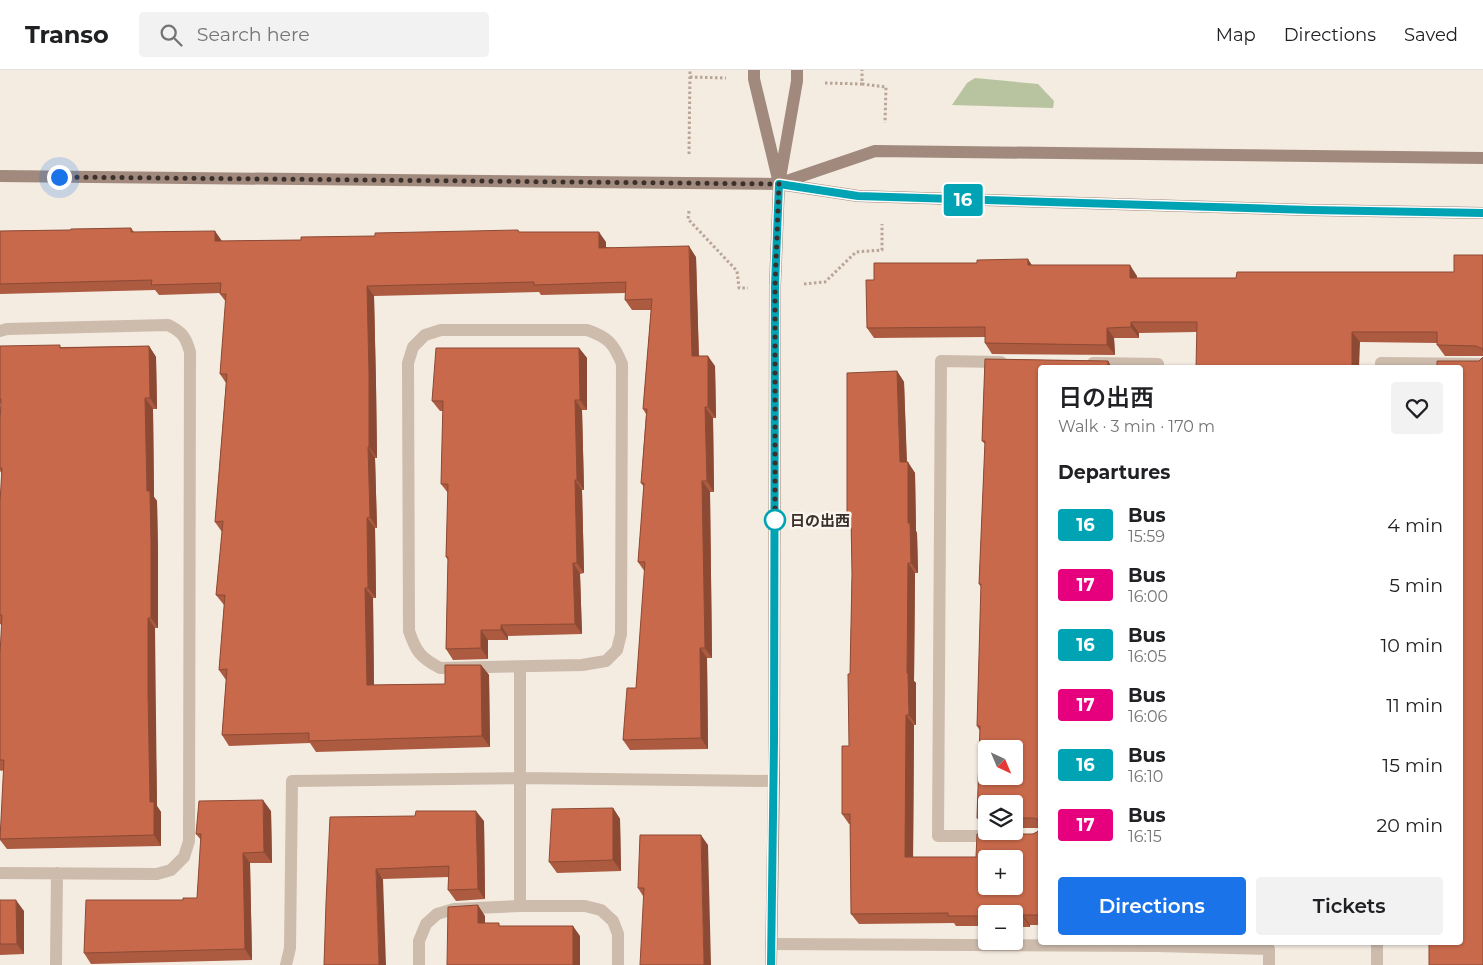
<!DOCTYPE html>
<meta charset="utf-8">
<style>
:root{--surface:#fff;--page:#f2f2f2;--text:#202124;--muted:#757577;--line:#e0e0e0;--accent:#1a73e8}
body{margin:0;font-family:Montserrat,"Noto Sans JP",sans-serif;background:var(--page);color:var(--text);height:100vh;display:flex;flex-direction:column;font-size:19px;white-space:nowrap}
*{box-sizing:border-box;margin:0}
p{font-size:16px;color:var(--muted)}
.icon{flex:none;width:28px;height:28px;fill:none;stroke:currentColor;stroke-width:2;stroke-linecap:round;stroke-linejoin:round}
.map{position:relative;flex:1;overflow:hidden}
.details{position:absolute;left:1038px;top:295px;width:425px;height:580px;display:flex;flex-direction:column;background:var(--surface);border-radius:5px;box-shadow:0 1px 4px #0004}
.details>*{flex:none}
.badge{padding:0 10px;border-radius:4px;font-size:18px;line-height:32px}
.needle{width:32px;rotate:136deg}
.tools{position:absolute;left:978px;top:670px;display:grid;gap:10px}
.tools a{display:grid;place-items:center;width:45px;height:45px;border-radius:5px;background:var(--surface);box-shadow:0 1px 4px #0004;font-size:25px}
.you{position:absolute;width:25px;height:25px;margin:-12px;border:4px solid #fff;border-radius:50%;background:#1a73e8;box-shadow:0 0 0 8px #1a73e833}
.map>.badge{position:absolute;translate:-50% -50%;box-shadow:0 0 0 2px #fff}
h2{padding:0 20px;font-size:19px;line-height:45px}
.round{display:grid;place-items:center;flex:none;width:52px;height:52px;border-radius:5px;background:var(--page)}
.overview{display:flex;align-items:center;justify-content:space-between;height:85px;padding:0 20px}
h1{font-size:24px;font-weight:600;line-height:38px}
.primary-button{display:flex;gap:10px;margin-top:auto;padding:10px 20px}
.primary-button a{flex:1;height:58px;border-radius:5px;background:var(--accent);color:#fff;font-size:20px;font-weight:600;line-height:58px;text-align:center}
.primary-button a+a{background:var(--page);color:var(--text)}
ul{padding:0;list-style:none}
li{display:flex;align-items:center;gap:15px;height:60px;padding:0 20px}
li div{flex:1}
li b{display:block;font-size:19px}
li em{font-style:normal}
li .badge{min-width:55px;font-weight:700;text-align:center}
header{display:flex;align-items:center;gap:30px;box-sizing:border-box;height:70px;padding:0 25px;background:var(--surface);border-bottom:1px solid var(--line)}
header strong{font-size:24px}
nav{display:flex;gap:28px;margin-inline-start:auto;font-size:18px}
.search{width:350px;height:45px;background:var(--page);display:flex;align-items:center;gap:12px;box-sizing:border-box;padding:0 18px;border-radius:5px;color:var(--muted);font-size:19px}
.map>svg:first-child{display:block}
.green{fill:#b8c4a0}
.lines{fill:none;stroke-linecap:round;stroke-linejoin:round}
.path{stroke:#b9a596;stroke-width:3;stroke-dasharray:2.5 2.5;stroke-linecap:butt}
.street{stroke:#cdbbac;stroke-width:12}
.secondary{stroke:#a18a7d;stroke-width:12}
.wall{fill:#ac5a40;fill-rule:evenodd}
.shaded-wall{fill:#8c4a34}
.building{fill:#c8694b;stroke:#8c4a34;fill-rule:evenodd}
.line-casing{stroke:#fff;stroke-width:11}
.line{stroke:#00a3b4;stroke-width:8}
.walk{stroke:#3b302b;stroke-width:5;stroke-dasharray:0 9}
.stop-dot{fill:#fff;stroke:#00a3b4;stroke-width:2.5}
.labels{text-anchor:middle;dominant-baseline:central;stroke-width:5;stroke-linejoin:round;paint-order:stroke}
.stop-label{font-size:15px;font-weight:bold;fill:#3b302b;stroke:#fbf5ee;text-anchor:start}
</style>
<header>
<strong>Transo</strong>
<div class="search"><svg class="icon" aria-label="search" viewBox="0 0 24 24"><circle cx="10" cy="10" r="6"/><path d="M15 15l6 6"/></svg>Search here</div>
<nav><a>Map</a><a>Directions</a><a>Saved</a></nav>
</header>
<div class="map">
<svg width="1483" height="895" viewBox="0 0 1483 895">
<rect width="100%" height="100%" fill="#f4ebe1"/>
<path class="green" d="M975,8L1038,14L1054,31L1053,38L952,35L967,13Z"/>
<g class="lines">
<path class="path" d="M690,7L726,8
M825,13L862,14V0
M862,14L886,17L885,53
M689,84L690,0
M689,141L688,149L737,201L739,218H748
M804,214L825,212L856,182L882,180V154"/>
<path class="street" d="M441,260H587C608,267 614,274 622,294L621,564L617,580L606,591L582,595L440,598C421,588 416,582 409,561L408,293L413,277L425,265Z
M0,261L7,259L168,255C183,262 186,268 190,282L189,771L184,787L171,800L157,804L0,803
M1093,293L1158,294V298
M1381,298V293L1483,294
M520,597V836
M993,766H938L941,291L1001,292
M771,874L1157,876L1269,879V895
M56,895L57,803
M286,895L290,878L292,711L521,708L774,711
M419,895V871L426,854L437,844L454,839L520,836H585L601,840L613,851L618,864V895
M1377,895V872"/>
<path class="secondary" d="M754,0V9L778,109
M0,106L779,114L858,126L1311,140L1483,143
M781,113L875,81L1483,88
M771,895L774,711L775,216L779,114L797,11V0"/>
</g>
<path class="wall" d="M131,158L134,162L222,171L301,170L375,166L520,162L606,172V177L696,187L699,286L715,296L716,348H713L714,422H710L712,588H707L708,679L630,680L623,670L636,618L645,502L638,492L644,417L641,413L646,344L643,339L651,240H632L625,230V223L541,225L539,222L374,226L376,315L377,388H375L377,458H375L376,528H373L374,615L445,614L481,595L489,605L490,677L316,682L310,673L229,676L222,665L226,610L219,600L224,535L216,525L222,462L215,452L226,313L220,304L226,232L220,224V223L159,225L155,220L0,224V161L70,160Z
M1483,185V286H1445L1437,275V273L1360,272L1196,262L1139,263V268H1114L1115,285L992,284L985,273V267L874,268L867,258L874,210L977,193L1032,195L1137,206V208H1236L1454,202Z
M0,276L62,277L149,276L156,287L157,339H153L154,427L157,431L158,483V558H155V635L157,736L161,742V776L7,779L0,770L4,700L1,701L0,700V584L2,555L0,554V432L2,404L0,401L1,334L0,333Z
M579,278L587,288V340H582L584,420H582L584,503L580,504L582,564L508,566V570H488V589L453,590L446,579L448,490L446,487L448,423L441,414L443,341H440L432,331Z
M985,289L1108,291L1112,298H1040V758H1014V734H986V758H984L977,748L980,661L977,656L981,517L979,514L985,374L982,371ZM986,679H1014V706H986Z
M897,301L904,312L907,392L915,403L916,461L917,463L918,503H915L914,611L916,613V655H914L913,787H976L1037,762L1040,759V855H1030V857H1014V844H986V856H956L954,853L859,854L851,844L850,754H849L842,744L849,676L850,604L852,504L851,450L847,445Z
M613,738L620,749L621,801L557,803L549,792Z
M271,741L272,793H250L252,890L91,894L84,883L183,830L197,828L201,770L196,764Z
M330,747L484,751L485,829L456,831L448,820L449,807L383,809Z
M708,775L643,826L638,818Z
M0,830L24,841V884L0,885Z"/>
<path class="shaded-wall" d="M215,161L222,171H215Z
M599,162L606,172V188L599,178Z
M689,176L696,187L699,296L692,286Z
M1028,189L1035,200L1028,195Z
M1130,195L1137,206V218L1130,208Z
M367,216L374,226L376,315L377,388L369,377Z
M1131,252L1139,263V268L1131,257Z
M1107,258L1114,268L1115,285L1107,275Z
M1352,262L1360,272L1359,298H1352Z
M149,276L156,287L157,339L150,328Z
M579,278L587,288V340L580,330Z
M708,286L715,296L716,348L708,337Z
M1108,291L1112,298H1108Z
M897,301L904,312L907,403L900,392Z
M145,328L153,339L154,427L157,431L158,483V558L151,548L147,421Z
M575,330L582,340L584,420L577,410Z
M705,337L713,348L714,422L707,411Z
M368,377L375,388L377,458L370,447Z
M908,392L915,403L916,461L917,463L918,503L911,493L908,453Z
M575,410L582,420L584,503L577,493Z
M702,411L710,422L712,588L705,578Z
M367,448L375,458L376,528L368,518Z
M573,493L580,504L582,564L575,554Z
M908,493L915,503L914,611L916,613V655L909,645L907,603Z
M365,518L373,528L374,626L367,615Z
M148,548L155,558L157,736L161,742V776L154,765L150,732L148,624Z
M501,555L508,566V570L501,560Z
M481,560L488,570V589L481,578Z
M700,578L707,588L708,679L701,668Z
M481,595L489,605L490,677L482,666Z
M906,645L914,655L913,797L905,787Z
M263,730L271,741L272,793L264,782Z
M613,738L620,749L621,801L613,790Z
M476,741L484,751L485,829L478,819Z
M701,765L708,775L711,895H704Z
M243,783L250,793L252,890L245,879Z
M376,799L383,809L386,895H379Z
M16,830L24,841V884L17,874Z
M478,835L485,846V863L478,853Z
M1023,845L1030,855V857L1023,847Z
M573,856L580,866V895H573Z"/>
<path class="building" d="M131,158V162L215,161V171L301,170V167L375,166V163L518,160L519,162H599V178L689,176L692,286H708V337H705L707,411H702L705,578H700L701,668L623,670L627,618H636L645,492H638L644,413H641L647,339H643L652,229L625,230L626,212L534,215V212L367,216L369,304V377H368L370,447L367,448L368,518H365L367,615L445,614V595H481L482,666L309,671V663L222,665L227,599L219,600L225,525H216L223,451L215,452L227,304H220L226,224H220L221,213L151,215L152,210L0,214V161L70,160L71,159Z
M1454,185H1483V281V279L1476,276L1437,275V262H1352V298H1196L1197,252H1131V257L1107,258V275L985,273V257L867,258L866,210H874V193H977V190L1028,189V195H1130V208H1236L1237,202H1454Z
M60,275V278L149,276L150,328H145L147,421H150L151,473V548H148V624L150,732H154V765L0,769L4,690H0V584L2,545H0V432L2,398H0V353L1,329H0V276Z
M436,278H579L580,330H575L577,410H575L577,493H573L575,554L501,555V560H481V578L446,579L448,487H446L448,414H441L443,331H432Z
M1483,287V895H1429V872H1460V298H1437V291H1479Z
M985,289L1108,291V298H1040V754L1037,749L1033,748H1014V734H986V748H977L980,656H977L981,514H979L985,371H982ZM986,679H1014V706H986Z
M897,301L900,392H908V453H910L911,493H908L907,603H908L909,645H906L905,787H976L977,764H1033L1037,762L1040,759V845H1023V847L1014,846V844H986V846H948V843L851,844L850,744H842V676H849L848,604H850L852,504L851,445H847V303ZM986,789H1014V816H986Z
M263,730L264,782L243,783L245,879L84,883L86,830H183V828H197L201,764H196L199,731Z
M613,738V790L549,792L552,739Z
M416,741H476L478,819L448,820L449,796L376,799L379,895H324L326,833L330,747L415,746Z
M640,765H701L704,895H640L644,818H638Z
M0,830H16L17,874H0Z
M478,835V853H499V856H573V895H447L448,837Z"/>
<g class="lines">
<defs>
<path id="line" d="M771,895L774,671L775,216L779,114L858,126L1311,140L1483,143"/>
</defs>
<use href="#line" class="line-casing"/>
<use href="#line" class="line"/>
<path class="walk" d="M59,107L779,114L775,216V453V450"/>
</g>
<circle class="stop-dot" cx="775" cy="450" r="10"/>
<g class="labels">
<g class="stop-label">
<text x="790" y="450">日の出西</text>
</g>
</g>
</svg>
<div class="tools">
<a><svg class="needle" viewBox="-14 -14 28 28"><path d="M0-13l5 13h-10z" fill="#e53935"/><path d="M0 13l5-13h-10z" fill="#757577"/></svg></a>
<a><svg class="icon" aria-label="layers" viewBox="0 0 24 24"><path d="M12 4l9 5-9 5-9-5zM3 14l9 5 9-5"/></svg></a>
<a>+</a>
<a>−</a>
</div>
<div class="you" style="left:59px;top:107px"></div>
<b class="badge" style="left:963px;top:130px;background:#00a3b4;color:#fff">16</b>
<section class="details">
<div class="overview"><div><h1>日の出西</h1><p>Walk · 3 min · 170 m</p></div><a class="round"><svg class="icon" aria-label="heart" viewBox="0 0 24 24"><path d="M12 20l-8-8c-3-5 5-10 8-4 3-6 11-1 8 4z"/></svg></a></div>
<h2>Departures</h2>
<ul>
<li><span class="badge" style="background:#00a3b4;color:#fff">16</span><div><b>Bus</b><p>15:59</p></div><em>4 min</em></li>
<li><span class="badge" style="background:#e6007e;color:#fff">17</span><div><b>Bus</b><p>16:00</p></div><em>5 min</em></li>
<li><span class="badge" style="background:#00a3b4;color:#fff">16</span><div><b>Bus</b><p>16:05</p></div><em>10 min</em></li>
<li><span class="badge" style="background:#e6007e;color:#fff">17</span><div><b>Bus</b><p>16:06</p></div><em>11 min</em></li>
<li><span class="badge" style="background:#00a3b4;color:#fff">16</span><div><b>Bus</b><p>16:10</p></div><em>15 min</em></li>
<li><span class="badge" style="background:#e6007e;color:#fff">17</span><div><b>Bus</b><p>16:15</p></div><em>20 min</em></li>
</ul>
<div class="primary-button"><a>Directions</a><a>Tickets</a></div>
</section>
</div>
